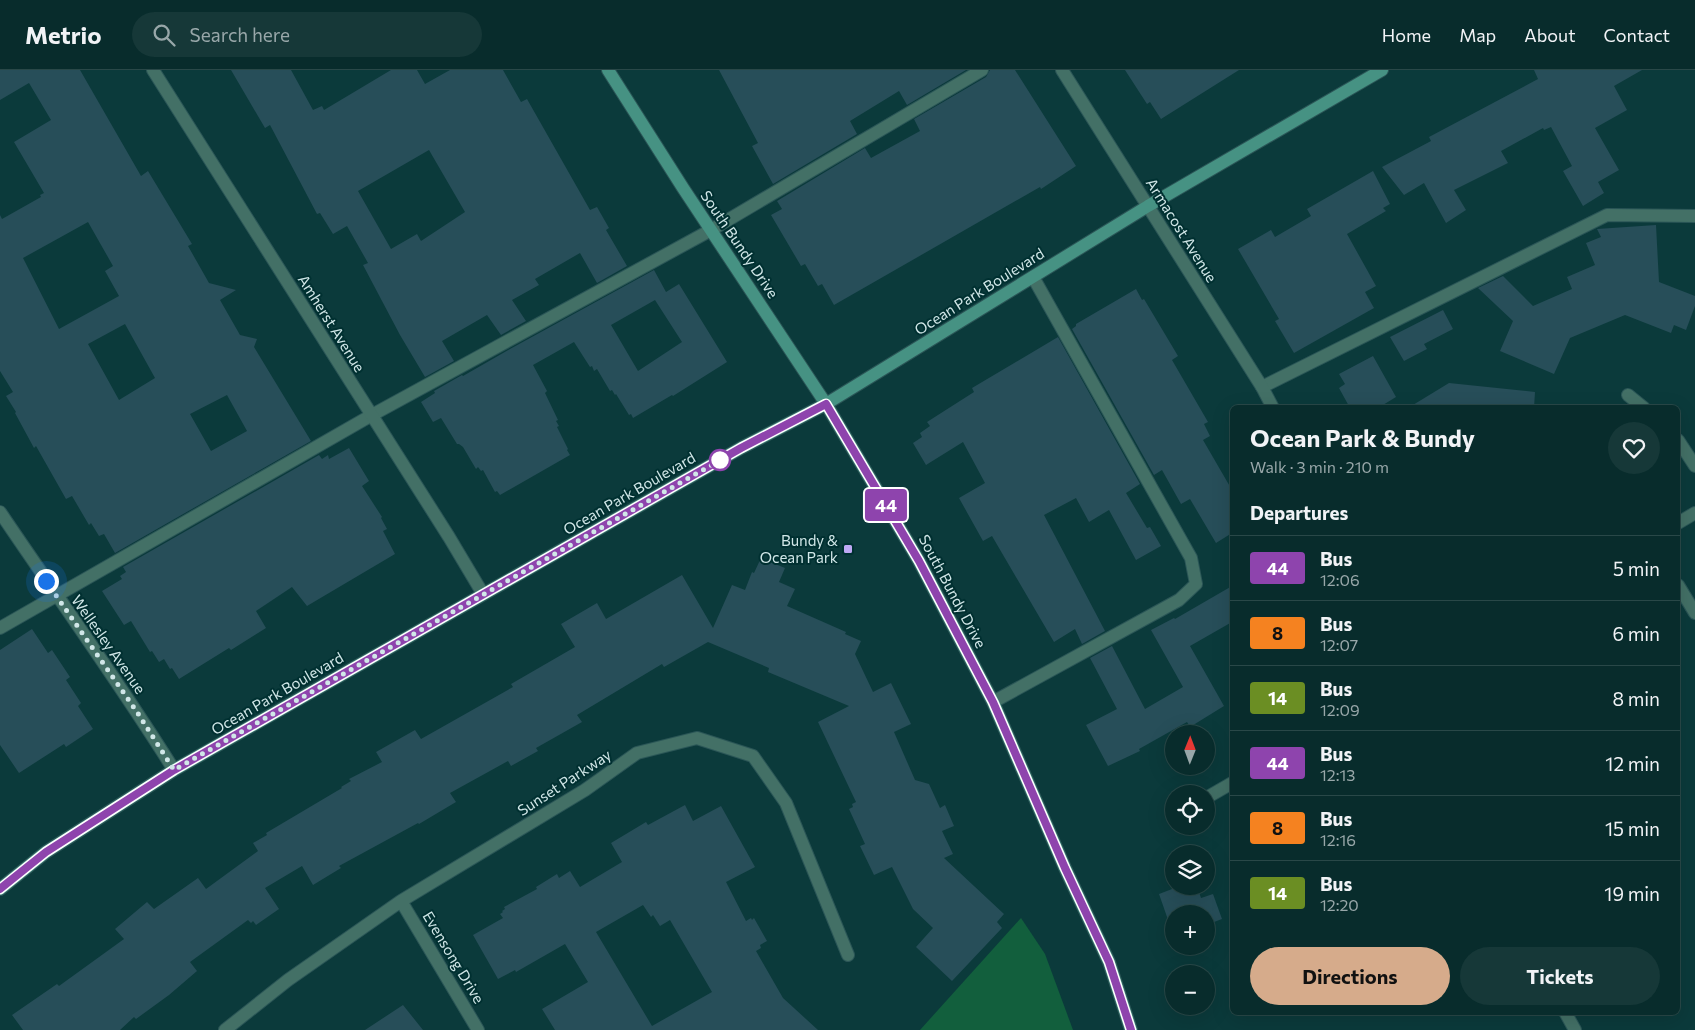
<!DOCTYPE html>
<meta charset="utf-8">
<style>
:root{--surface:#082c2c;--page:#163838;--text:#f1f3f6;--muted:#98a7a9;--line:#294848;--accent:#d6ab8b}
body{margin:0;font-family:Commissioner,sans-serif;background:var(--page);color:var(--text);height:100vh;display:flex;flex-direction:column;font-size:19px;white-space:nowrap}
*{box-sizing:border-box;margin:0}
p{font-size:16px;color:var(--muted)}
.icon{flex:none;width:28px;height:28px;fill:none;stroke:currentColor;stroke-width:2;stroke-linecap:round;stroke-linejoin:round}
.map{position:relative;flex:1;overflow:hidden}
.side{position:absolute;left:1230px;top:335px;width:450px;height:610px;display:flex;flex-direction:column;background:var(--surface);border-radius:8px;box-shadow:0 5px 20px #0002,0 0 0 1px var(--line)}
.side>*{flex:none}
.badge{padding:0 10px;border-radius:4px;font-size:18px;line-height:32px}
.needle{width:32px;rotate:1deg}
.controls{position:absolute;left:1165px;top:655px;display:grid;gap:10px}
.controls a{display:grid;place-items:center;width:50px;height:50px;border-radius:50%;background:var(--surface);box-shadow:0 5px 20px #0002,0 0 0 1px var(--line);font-size:25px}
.you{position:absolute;width:25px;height:25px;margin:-12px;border:4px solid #fff;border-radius:50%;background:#1a73e8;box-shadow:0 0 0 8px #1a73e833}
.map>.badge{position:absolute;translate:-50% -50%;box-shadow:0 0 0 2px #fff}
h2{padding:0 20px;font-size:19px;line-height:45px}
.round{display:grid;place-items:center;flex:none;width:52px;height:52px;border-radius:26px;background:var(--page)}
.headline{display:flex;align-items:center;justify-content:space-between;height:85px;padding:0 20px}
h1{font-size:24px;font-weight:700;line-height:38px}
.primary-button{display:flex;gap:10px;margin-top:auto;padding:10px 20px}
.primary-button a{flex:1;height:58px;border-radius:30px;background:var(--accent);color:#111;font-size:20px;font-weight:700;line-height:58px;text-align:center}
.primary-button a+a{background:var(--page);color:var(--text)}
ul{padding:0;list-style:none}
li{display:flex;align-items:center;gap:15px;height:65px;padding:0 20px;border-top:1px solid var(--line)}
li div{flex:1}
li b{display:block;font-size:19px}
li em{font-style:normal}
li .badge{min-width:55px;font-weight:700;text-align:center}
header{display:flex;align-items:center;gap:30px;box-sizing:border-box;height:70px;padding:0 25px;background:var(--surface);border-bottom:1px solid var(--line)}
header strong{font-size:24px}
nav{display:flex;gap:28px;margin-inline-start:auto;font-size:18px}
.search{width:350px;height:45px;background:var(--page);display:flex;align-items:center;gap:12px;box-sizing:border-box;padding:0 18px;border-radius:28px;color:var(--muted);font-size:19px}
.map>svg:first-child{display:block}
.green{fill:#125f3d}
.building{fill:#274e59;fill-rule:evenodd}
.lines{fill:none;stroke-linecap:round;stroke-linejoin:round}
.lane-casing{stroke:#2b5657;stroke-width:14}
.street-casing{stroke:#2b5657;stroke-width:14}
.secondary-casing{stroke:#2b5657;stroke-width:14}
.lane{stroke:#437066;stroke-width:12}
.street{stroke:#437066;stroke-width:12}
.secondary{stroke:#469283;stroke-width:12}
.line-casing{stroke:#fff;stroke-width:11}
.line{stroke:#8e44ad;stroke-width:8}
.walk{stroke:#d1e7e8;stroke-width:5;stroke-dasharray:0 9}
.stop-dot{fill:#fff;stroke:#8e44ad;stroke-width:2.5}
.poi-dot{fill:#bfa9f4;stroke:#003031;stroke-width:2}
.labels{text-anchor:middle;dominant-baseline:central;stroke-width:4;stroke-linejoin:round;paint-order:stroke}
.street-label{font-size:15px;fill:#d1e7e8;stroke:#003031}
.poi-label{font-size:15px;fill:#d1e7e8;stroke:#003031;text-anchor:end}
</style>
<header>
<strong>Metrio</strong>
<div class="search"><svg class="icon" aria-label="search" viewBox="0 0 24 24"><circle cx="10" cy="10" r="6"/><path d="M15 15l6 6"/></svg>Search here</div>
<nav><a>Home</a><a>Map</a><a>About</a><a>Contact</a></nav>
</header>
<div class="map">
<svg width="1695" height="960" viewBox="0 0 1695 960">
<rect width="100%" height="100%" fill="#0b3a3b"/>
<path class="green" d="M1021,848L1045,884L1073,960H920Z"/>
<path class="building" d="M0,0H80L141,106L148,101L192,174L188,176L209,213L236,220L220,230L240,265L257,269L254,277L311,371L115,483L104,464L99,466L91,453L89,455L72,426L66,429L36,376L34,378L15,343L16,342L6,326L13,322L0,301V145L2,149L41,127L40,125L44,123L14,72L51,50L29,13L0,30ZM88,152L113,196L105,201L119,226L59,259L23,188ZM125,254L155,308L119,330L88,274ZM227,325L247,361L211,381L190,344Z
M231,0H291L313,40L322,36L324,40L391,0H417L425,14L450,0H503L521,32L527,29L590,140L597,137L609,158L606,160L627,196L597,213L580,183L535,209L539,215L512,230L526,251L501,265L487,245L442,271L454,291L425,307L400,265L363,195L368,193L347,156L333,164L320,143L317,144L270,55L265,58ZM429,80L465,142L421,171L417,164L391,179L358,121Z
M719,0H966L907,35L899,21L850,51L857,64L773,114L752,76L758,73Z
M990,0H1015L1076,96L1041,119L1040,117L834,235L822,214L818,216L805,194L801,196L771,145L782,139L777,131L865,78L871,88L920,61L914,49L986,7Z
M1125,0H1239L1161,49L1150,32L1147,34Z
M1534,0H1642L1614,16L1627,40L1595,58L1619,100L1598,112L1604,123L1583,136L1563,101L1572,96L1551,57L1544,60L1543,58L1501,81L1508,93L1454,120L1466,140L1446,153L1424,113L1404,125L1382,97L1431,71L1429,67L1538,9Z
M1373,101L1390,134L1383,138L1386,141L1347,164L1376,216L1365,222L1374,238L1294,283L1275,251L1279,249L1238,179L1271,160L1275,167L1311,146L1307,139Z
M1656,155L1659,212L1695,226V236L1686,260L1674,255L1671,263L1625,245L1570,268L1554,304L1500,281L1513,251L1478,218L1503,206L1533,236L1572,219L1567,207L1595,195L1586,173L1601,167L1597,159Z
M654,200L666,222L679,214L727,292L673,326L672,325L633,348L631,344L629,345L616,324L615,325L612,320L610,321L597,299L594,301L592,296L590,297L574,272L533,295L547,321L545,323L558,350L556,351L559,356L557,357L568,379L567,380L570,385L500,425L497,421L495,422L483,400L481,401L478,397L476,399L463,377L459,374H457L441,348L433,352L421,332L435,323L434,321L462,305L463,306L510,279ZM655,230L682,272L638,301L611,255Z
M1136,219L1142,230L1144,229L1178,286L1172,290L1208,352L1204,354L1210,366L1203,370L1232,420V463L1216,473L1190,429L1181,434L1162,400L1154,405L1072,259L1076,256V254Z
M1443,240L1453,259L1424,274L1427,279L1404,291L1390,267Z
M1058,267L1140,414L1126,423L1147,458L1150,457L1161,476L1136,490L1109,440L1089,452L1076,428L1044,445L1105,561L1082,574L1075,559L1054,572L992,466L983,471L959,428L985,413L963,372L926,395L913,373L922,367L920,363L930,356L927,352L974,322L972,318Z
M1373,286L1396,327L1378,338H1350L1339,318L1345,314L1339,304Z
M1449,313L1535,322L1534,338H1408Z
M349,378L369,411L362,416L382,447L381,448L387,459L383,461L395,484L307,536L292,517L256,541L266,558L231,580L229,578L179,609L172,598L170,599L164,589L159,592L152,581L150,582L131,551L124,555L102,521L122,509L120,506L126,502L123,497L319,385L322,389L328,385L329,389Z
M761,488L785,498L779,512L795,519L787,536L846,562L845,564L861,571L855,584L873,622L891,613L911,654L894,662L915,710L929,714L940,738L945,735L954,756L942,761L953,784L944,788L1004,844L997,852L1002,858L952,911L916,877L933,858L913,839L892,797L874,805L860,776L865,774L849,739L853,737L852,734L856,732L818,652L849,636L768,602L769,598L708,572L664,597L662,594L577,645L582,652L536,678L538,681L511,696L508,691L450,723L456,732L419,754L418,753L339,796L341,798L313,815L302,796L265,818L279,839L256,855L253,851L251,853L248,850L190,892L197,901L169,925L136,949L134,947L120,960H23L12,945L57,914L59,916L124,869L115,859L147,832L154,839L198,808L206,819L258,781L253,773L267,765L266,763L342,718L341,717L351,711L349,709L382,692L376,682L415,660L421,669L513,617L511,614L575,577L561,554L597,533L606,549L682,505L713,558L732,515L745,520L752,502L754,503Z
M1232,516V552L1190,576L1224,636L1190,657L1187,652L1139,679L1140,681L1108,696L1086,655L1117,639L1090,588L1112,576L1145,639L1183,617L1151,560L1174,548L1175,549Z
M32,559L48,583L52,580L70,607L66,610L81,633L78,636L93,659L66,677L64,674L19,703L0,675V580Z
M685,735L693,751L721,736L755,797L726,812L746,851L751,848L752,850L754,848L767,871L760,875L761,878L756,881L783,928L818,960H555L542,939L588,912L565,874L516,902L515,900L498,909L473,865L503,848L500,844L503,842L502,841L505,839L504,837L537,819L536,817L557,804L559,808L570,801L580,817L622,792L611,773L646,752L648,755ZM643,835L651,847L653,845L660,856L670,850L712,922L652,956L596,862Z
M1180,816H1197L1201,828L1213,824L1222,849L1206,855V844H1174V867L1159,824Z
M403,935L423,960H365Z"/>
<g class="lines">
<defs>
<path id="lane" d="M1262,317L1607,145L1695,146
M0,558L372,345L711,160L982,0
M993,632L1179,530L1196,514L1191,488L1033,207"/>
<path id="street" d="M153,0L449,467L483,524
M1062,0L1262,317L1273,338
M1628,325L1644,338
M1678,370L1695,396
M0,442C58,528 119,612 174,700
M1678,453L1695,443
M1678,515L1695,543
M1206,728L1232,713
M401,831L478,960
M1565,942L1575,960
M225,960L288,910L401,831L585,720L637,683L697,668L753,686L786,733L848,885"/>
<path id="secondary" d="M608,0L683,118L826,334L919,491L993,632L1065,798L1109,892L1131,960
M0,819L46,782L174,700L741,378L826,334L1148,136L1382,0"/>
</defs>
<use href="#lane" class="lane-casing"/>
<use href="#street" class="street-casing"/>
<use href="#secondary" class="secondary-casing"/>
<use href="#lane" class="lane"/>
<use href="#street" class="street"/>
<use href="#secondary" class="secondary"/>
</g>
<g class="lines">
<defs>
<path id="line" d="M0,819L46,782L174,700L741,378L826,334L919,491L993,632L1065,798L1109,892L1131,960"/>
</defs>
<use href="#line" class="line-casing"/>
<use href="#line" class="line"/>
<path class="walk" d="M46,511L137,642L174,700L724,388L720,390"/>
</g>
<circle class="stop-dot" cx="720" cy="390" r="10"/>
<rect class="poi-dot" x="843" y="474" width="10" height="10" rx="2.5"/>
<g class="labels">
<g class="street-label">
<text transform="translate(1182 160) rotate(58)">Armacost Avenue</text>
<text transform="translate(740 174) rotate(56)">South Bundy Drive</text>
<text transform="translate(979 221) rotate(-32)">Ocean Park Boulevard</text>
<text transform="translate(332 253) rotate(58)">Amherst Avenue</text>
<text transform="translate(629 423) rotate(-30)">Ocean Park Boulevard</text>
<text transform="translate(953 521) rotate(62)">South Bundy Drive</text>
<text transform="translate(109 574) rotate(55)">Wellesley Avenue</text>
<text transform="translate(277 623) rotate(-30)">Ocean Park Boulevard</text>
<text transform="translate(564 712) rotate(-33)">Sunset Parkway</text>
<text transform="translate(454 887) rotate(59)">Evensong Drive</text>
</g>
<g class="poi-label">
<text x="838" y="470">Bundy &amp;<tspan x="838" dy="17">Ocean Park</tspan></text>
</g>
</g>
</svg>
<div class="controls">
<a><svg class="needle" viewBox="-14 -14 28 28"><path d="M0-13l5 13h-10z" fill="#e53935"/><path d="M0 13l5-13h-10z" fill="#98a7a9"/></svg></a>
<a><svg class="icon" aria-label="locate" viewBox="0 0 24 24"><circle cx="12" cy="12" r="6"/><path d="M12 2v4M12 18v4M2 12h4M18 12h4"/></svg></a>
<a><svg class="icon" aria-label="layers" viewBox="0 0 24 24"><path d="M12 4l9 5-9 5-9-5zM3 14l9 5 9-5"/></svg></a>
<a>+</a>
<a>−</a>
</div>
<div class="you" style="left:46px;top:511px"></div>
<b class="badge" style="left:886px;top:435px;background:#8e44ad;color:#fff">44</b>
<section class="side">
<div class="headline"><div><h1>Ocean Park &amp; Bundy</h1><p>Walk · 3 min · 210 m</p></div><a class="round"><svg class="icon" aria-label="heart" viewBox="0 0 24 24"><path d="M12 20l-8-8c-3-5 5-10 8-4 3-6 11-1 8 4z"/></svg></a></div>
<h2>Departures</h2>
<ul>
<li><span class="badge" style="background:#8e44ad;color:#fff">44</span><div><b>Bus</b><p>12:06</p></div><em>5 min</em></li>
<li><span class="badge" style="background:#f58220;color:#111">8</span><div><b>Bus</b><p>12:07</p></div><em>6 min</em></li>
<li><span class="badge" style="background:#6b8e23;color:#fff">14</span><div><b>Bus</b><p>12:09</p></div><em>8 min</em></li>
<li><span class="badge" style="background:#8e44ad;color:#fff">44</span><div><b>Bus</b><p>12:13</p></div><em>12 min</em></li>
<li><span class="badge" style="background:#f58220;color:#111">8</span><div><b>Bus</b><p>12:16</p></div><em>15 min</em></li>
<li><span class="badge" style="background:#6b8e23;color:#fff">14</span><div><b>Bus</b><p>12:20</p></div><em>19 min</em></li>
</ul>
<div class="primary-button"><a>Directions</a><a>Tickets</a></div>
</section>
</div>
